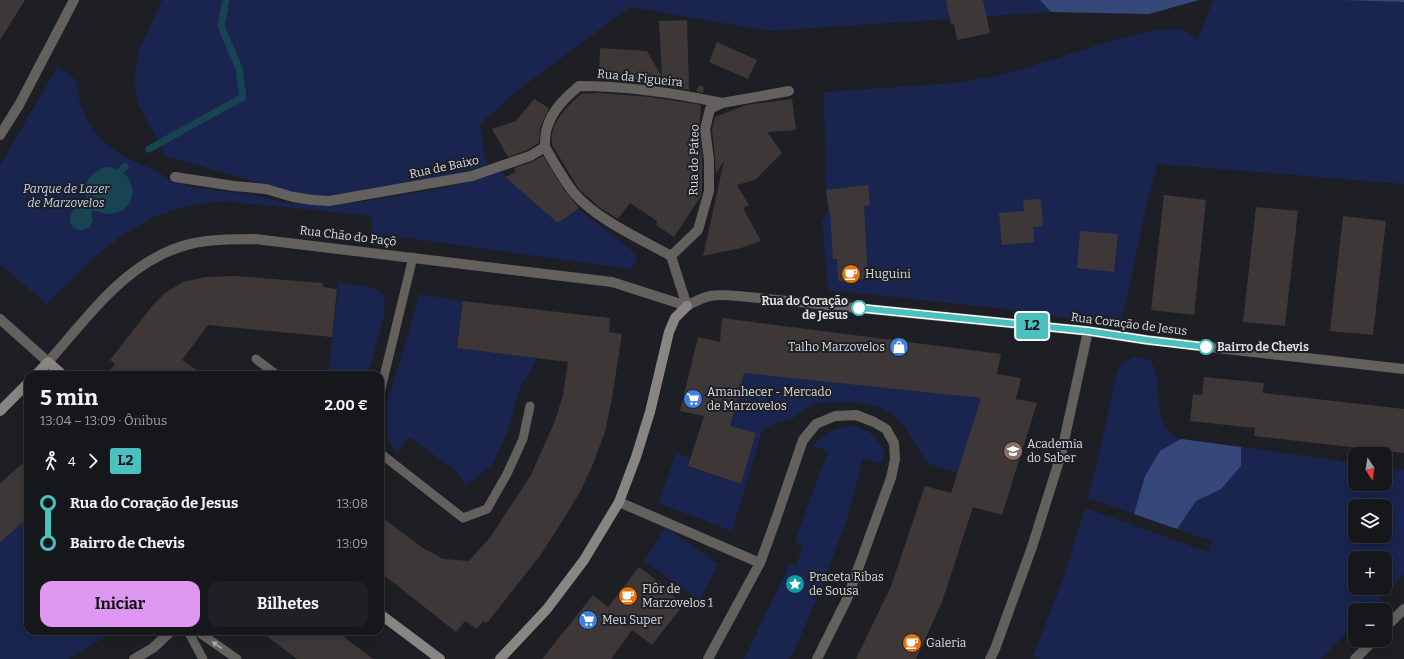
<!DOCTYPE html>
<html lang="pt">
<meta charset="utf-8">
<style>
:root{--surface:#16171b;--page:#1f2024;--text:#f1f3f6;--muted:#9e9fa3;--line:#35363a;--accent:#de98f2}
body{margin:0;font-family:Bitter,serif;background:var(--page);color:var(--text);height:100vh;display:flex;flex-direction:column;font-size:15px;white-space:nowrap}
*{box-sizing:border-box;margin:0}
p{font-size:13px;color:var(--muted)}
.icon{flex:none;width:22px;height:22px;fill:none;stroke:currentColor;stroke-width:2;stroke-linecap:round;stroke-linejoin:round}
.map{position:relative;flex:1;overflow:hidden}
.side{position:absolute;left:24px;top:371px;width:360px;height:264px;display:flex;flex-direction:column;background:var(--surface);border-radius:12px;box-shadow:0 2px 10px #0003,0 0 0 1px var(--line)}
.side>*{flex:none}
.badge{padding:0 8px;border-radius:3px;font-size:14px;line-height:26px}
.needle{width:26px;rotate:168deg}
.controls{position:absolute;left:1348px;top:447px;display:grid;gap:8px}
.controls a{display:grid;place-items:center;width:44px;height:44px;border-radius:8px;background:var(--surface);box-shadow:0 2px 10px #0003,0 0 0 1px var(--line);font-size:20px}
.map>.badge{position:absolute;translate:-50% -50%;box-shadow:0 0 0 2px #fff}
.legs{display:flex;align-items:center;gap:6px;height:44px;padding:0 16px;font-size:13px}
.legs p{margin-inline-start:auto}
.headline{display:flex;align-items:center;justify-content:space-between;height:68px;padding:0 16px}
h1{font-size:22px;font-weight:700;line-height:30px}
.cta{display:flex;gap:8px;margin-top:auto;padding:8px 16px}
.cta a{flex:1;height:46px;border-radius:12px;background:var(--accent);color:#111;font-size:16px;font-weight:700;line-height:46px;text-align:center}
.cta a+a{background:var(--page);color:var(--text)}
ul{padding:0 16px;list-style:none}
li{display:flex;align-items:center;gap:14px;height:40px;font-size:15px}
li i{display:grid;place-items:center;width:6px;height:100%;margin:0 5px;background:currentColor}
li i::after{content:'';width:10px;height:10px;margin:-5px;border:3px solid;border-radius:50%;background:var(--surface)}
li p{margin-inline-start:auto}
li:first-child i{background:linear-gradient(#0000 50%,currentColor 0)}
li:last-child i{background:linear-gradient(currentColor 50%,#0000 0)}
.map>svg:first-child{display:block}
.green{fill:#19254f;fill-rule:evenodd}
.forest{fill:#364779}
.water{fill:#184451}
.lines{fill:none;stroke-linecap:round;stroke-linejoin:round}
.stream{stroke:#184451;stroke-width:7}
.building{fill:#3e3737}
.lane{stroke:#63605e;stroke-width:9}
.street{stroke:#63605e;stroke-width:10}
.secondary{stroke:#898583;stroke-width:10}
.oneway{fill:#acabad}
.line-1-casing{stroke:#fff;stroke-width:9}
.line-1{stroke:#4ac0bf;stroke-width:6}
.stop-1-dot{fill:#fff;stroke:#4ac0bf;stroke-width:2}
.labels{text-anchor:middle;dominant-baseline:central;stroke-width:4;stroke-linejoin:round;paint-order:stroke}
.street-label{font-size:12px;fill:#dcdde1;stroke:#1d1f24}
.park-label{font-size:12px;font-style:italic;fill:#c6d3f3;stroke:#1d1f24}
.poi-label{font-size:12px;fill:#dcdde1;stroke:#1d1f24;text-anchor:start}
.stop-label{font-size:12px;font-weight:bold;fill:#dcdde1;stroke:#1d1f24;text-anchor:end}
</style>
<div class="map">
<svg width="1404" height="659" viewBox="0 0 1404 659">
<rect width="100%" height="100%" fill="#1d1f24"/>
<path class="green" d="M162,0H1040L1051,12L769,31L630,7L517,91L480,124L486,166L439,178L317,197L290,192L166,156L139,106L134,83L139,50Z
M1213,0H1340L1404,2V184L1158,164L1148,198L1121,325L1051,316L1005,309L828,290L822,221L829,210L826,190L824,92L956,83L991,77L1032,66L1121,38L1155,30L1182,29L1198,39Z
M58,66L76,80L80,103L87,121L101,140L121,155L160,173L174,183L205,189L254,195L290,204H333L360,202L409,194L457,185L501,172L558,223L578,209L629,248C638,256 639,261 630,269L371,233L372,216L221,201L191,205L156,216L124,234L97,255L47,304L0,265V165Z
M339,281L379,290L385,298L384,315L368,375H331L328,373Z
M419,294L463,301L457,348L537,358L519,390L508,431L492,465L466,485L456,471L411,438H408L397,452L388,440L387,402L409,331Z
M1135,357L1143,358L1151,361C1166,388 1148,418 1177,438L1355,463V484H1385V467L1404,470V574L1369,610H1355V624L1321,659H1040L1033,656L1062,582L1085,508L1208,552L1211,541L1103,503L1087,499L1097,463L1117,373C1121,364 1125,360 1135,357ZM1355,506H1385V536H1355ZM1355,558H1385V588H1355Z
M744,373L981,398L958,473L930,464L924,458L903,425L894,415L881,408L870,405L851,402L820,403L812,405L793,418L763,428L732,531L658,503L676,453L691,459L689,467L741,484L756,433L730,426Z
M855,426C872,432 877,437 885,453L881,463L863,458L847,519L817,599L794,651L789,659H744L784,577L789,563L796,566L803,545L795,541L828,451L812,446C828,432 834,427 855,426Z
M28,518V631H116L68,659H0V542Z
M666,527L718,564L700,601L644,561Z"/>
<path class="forest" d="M1040,0H1199L1149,14L1051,12Z
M1340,0H1404V2Z
M1181,439L1241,447V466L1221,489L1196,501L1177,529L1134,514L1145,476L1160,451Z"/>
<path class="water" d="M106,167C139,168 142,211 110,214C104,214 98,211 92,210L91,213L93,220L90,227C78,235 66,226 71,213C75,208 81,206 87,209L90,208C90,204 87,200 86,196C83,181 93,171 106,167Z"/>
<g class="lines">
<path class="stream" d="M149,149L243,97L239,68L221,26L226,0
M121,170L125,167"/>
</g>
<path class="building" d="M0,0H25L0,40Z
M946,0H983L990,33L957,40L954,24L951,25Z
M687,20L689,90L634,82L599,80L600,48L647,51L662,77L659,21Z
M717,42L757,60L748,79L709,62Z
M699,85L704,87L703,93L696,91Z
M598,93L650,97L690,103V106L691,103L701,105L699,130L702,160V190L701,196L674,237L656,225L657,221L630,203L618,219L599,207L579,189L552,145V133L555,124L565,109L581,94Z
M534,99L549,108L540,128L539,143L527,150L508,157L492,129L516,121Z
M792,99L796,130L767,132L782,153L755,180L737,185L749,205L743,208L761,241L741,248L703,256L724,161L716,174L715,159L712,129L715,117L746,105Z
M543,156L565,191L579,208L558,223L505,177L516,172L514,168L532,162Z
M868,185L870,205L864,206L868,279L838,281L837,259H833L830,210H829L826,190Z
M1164,195L1206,200L1194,315L1151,310Z
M1041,199L1043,226L1033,227L1034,242L1002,245L999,213L1024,211L1023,200Z
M1256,207L1298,211L1285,326L1243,322Z
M1343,216L1386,221L1373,335L1330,331Z
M1080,231L1118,234L1114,272L1077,268Z
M235,276L323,283V287L337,289L332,337L208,325L182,360L204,375H106L115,364L110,360L153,305L165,293L183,282L206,277Z
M463,301L610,318L609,332L622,334L612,398L605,432L593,464L580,492L558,528L539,557L487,623L483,621L477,629L465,621L456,632L380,572V516L423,548L443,559L469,561L491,536L531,475L555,421L563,395L568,362L457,348Z
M722,318L1001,354L997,374L1021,378L1016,399L1037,403L1002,515L973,507L942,602L916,659H856L891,586L925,486L951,493L981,398L744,373L730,426L756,433L741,484L688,466L704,416L680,411L698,337L720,342Z
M1204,377L1264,383L1263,393L1404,409V453L1254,436L1255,428L1190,421L1193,394L1202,395Z
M28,459V518L0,542V483Z
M639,567L671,591L670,594L684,604L652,645L632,630L611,659H542L593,595L608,607Z
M260,631H336L373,659H297Z"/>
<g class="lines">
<path class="lane" d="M256,359L277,375
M380,393L413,257
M380,453L463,518L487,509L507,474L523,439L530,406
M188,631L203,659
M197,631L237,659"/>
<path class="street" d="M0,135L19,105L74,0
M545,147C545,141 545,133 547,128C552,110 565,98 579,86C627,86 675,93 722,103
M175,177L234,186L266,189L293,197L313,200L329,201L472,176L530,156L545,147C554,163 563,179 574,193C597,220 641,239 671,256
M671,256L698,230L709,191V160L705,129L710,109L722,103L789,91
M671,256L687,306
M687,306C707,294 715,294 738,296L1088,331L1147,340L1404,369
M0,319L48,362C90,315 129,257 194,243C214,239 235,239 255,239L612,282L687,306
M619,502L760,563
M1385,628L1404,609
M134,659L153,648L171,631
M708,659L760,563L775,522L803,440L816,424L835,416L856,415L874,422L886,429L894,443L895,459L891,478L847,599L817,659
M990,659L995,649L1032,547L1061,455L1088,331
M1355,659L1374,640"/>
<path class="secondary" d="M36,375L48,362L63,375
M0,411L28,383
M380,614L440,659
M500,659L547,609L584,560L619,502L636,457L650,412L669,332L675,318L687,306"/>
</g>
<defs><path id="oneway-solid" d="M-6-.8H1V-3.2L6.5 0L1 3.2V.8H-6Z"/></defs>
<use class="oneway" href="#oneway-solid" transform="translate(217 645) rotate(-145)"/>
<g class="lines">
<defs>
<path id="line-1" d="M859,308L1088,331L1147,340L1206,347"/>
</defs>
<use href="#line-1" class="line-1-casing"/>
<use href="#line-1" class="line-1"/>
</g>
<defs>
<symbol id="cafe-disc" viewBox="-11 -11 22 22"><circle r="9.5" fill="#e8710a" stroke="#1d1f24"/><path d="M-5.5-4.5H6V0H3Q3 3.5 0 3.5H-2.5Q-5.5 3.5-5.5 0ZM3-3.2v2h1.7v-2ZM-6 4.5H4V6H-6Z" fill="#fff"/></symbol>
<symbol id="shop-disc" viewBox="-11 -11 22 22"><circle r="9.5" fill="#3f7fe0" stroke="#1d1f24"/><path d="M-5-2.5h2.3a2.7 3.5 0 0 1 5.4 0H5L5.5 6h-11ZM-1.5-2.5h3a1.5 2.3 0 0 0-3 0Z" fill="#fff"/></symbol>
<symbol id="supermarket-disc" viewBox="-11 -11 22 22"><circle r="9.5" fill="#3f7fe0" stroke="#1d1f24"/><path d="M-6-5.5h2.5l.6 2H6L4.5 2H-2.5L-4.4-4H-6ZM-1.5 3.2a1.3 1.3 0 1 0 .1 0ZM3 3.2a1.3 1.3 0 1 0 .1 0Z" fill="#fff"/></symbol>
<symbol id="school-disc" viewBox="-11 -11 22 22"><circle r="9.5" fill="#8d6e63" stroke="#1d1f24"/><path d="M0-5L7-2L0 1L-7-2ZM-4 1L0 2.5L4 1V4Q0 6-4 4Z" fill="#fff"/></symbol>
<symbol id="sight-disc" viewBox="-11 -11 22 22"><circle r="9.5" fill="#0f9aa8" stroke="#1d1f24"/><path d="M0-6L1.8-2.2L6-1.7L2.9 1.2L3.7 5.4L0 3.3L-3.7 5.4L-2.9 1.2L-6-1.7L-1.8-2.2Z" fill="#fff"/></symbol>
</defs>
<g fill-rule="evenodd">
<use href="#cafe-disc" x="840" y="263" width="22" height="22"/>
<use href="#shop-disc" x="888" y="336" width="22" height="22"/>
<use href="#supermarket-disc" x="682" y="388" width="22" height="22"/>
<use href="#school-disc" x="1002" y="440" width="22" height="22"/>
<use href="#sight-disc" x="784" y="573" width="22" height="22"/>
<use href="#cafe-disc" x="617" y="585" width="22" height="22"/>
<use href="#supermarket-disc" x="577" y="609" width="22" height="22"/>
<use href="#cafe-disc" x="901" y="632" width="22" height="22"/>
</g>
<g class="stop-1-dot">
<circle cx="859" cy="308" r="7"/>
<circle cx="1206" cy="347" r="7"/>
</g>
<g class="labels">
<g class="street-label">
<text transform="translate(640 78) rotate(6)">Rua da Figueira</text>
<text transform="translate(694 160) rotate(-89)">Rua do Páteo</text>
<text transform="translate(444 167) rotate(-12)">Rua de Baixo</text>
<text transform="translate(348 236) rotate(7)">Rua Chão do Paçô</text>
<text transform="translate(1129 324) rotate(7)">Rua Coração de Jesus</text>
</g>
<g class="park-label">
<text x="66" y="189">Parque de Lazer<tspan x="66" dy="14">de Marzovelos</tspan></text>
</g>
<g class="poi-label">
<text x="865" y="274">Huguini</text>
<text x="885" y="347" text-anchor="end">Talho Marzovelos</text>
<text x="707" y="392">Amanhecer - Mercado<tspan x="707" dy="14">de Marzovelos</tspan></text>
<text x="1027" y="444">Academia<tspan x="1027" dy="14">do Saber</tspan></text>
<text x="809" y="577">Praceta Ribas<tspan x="809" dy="14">de Sousa</tspan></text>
<text x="642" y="589">Flôr de<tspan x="642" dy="14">Marzovelos 1</tspan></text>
<text x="602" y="620">Meu Super</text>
<text x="926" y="643">Galeria</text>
</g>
<g class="stop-label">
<text x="848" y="301">Rua do Coração<tspan x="848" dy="14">de Jesus</tspan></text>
<text x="1217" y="347" text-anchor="start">Bairro de Chevis</text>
</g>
</g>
</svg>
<div class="controls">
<a><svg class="needle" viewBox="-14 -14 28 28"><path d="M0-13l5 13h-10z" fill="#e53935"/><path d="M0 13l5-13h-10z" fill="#9e9fa3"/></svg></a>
<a><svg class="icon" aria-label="layers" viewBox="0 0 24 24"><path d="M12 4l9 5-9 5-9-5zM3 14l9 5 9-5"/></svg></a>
<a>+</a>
<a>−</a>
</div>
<b class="badge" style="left:1032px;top:326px;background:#4ac0bf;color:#111">L2</b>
<section class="side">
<div class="headline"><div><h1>5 min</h1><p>13:04 – 13:09 · Ônibus</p></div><b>2.00 €</b></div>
<div class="legs"><svg class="icon" aria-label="walk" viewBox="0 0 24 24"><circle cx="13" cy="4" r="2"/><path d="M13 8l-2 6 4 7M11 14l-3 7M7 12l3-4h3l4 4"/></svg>4<svg class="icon" aria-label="forward" viewBox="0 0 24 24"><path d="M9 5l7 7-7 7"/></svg><b class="badge" style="background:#4ac0bf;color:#111">L2</b></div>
<ul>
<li><i style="color:#4ac0bf"></i><b>Rua do Coração de Jesus</b><p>13:08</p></li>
<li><i style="color:#4ac0bf"></i><b>Bairro de Chevis</b><p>13:09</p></li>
</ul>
<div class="cta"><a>Iniciar</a><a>Bilhetes</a></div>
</section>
</div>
